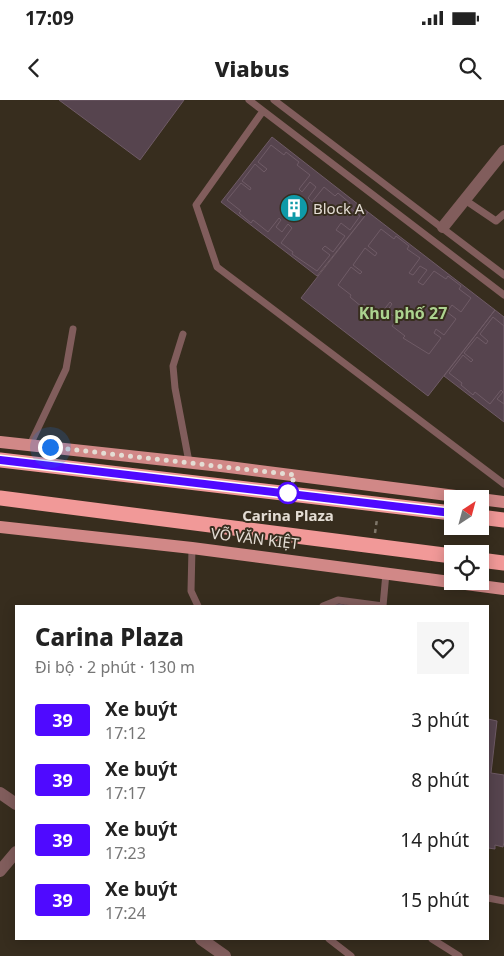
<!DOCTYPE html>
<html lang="vi">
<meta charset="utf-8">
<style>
:root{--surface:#fff;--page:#f6f6f6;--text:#222;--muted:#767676}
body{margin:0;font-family:"Noto Sans",sans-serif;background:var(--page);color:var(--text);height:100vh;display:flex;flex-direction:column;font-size:19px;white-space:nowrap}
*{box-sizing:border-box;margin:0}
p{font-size:16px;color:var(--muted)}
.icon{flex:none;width:28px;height:28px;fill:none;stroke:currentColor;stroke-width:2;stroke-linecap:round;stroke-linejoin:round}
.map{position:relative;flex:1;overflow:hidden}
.panel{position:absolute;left:15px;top:505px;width:474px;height:335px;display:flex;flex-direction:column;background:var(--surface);border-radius:0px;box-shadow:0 2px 12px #0003}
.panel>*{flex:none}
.badge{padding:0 10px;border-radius:4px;font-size:18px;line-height:32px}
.needle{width:32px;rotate:36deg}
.fabs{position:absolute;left:444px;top:390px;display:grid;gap:10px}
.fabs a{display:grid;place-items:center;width:45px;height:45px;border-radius:0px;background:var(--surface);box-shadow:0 2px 12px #0003;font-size:25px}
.you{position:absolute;width:25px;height:25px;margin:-12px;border:4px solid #fff;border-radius:50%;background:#1a73e8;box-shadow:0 0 0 8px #1a73e833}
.map>.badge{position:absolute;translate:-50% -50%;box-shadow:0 0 0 2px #fff}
.round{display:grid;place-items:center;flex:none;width:52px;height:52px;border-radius:0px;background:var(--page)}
.headline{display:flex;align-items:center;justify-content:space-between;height:85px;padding:0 20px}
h1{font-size:24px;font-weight:800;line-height:38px}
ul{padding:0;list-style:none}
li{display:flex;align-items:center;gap:15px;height:60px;padding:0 20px}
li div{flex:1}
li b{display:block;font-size:19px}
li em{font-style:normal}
li .badge{min-width:55px;font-weight:700;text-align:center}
.status{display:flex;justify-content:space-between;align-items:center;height:35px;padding:0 25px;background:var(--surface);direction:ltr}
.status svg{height:14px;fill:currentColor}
header{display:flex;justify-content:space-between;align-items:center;height:65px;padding:0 20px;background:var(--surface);font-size:22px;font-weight:800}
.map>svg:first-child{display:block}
.building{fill:#56444e;stroke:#6f5b66}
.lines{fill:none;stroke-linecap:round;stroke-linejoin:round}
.path{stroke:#7e7669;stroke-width:2.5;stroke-dasharray:4 4;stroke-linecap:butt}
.lane{stroke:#815d5c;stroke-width:7}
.street{stroke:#815d5c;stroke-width:12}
.primary{stroke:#d18887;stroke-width:12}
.highway{stroke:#f19998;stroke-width:15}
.line-casing{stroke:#fff;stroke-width:11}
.line{stroke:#4f0aff;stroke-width:8}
.walk{stroke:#e4ddd4;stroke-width:5;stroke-dasharray:0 9}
.stop-dot{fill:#fff;stroke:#4f0aff;stroke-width:2.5}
.labels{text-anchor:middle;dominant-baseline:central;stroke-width:4;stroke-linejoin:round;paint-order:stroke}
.poi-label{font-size:15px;fill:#e4ddd4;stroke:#372d1e;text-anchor:start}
.stop-label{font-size:15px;font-weight:bold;fill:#e4ddd4;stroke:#372d1e}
.street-label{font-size:15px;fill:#e4ddd4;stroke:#372d1e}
.neighbourhood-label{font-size:16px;font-weight:bold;fill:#acd38f;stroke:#372d1e}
</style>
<div class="status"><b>17:09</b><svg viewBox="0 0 49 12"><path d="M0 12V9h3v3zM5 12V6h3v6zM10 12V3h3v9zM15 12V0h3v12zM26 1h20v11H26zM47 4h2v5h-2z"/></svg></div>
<header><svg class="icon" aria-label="back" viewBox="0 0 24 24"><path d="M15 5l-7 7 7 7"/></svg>Viabus<svg class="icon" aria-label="search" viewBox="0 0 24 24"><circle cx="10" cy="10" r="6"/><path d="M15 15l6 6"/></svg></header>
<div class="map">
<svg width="504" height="856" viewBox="0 0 504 856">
<rect width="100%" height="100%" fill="#372d1e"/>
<path class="building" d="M59,0H184L140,60Z
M272,37L368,112L317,176L221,102Z
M271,45L284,55L286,52L299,62L297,65L310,75L299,89L302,92L310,82L316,87L308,98L312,102L324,87L335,96L338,93L350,103L348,106L360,116L350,130L341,123L336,130L345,136L333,152L325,146L322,149L330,155L317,171L292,154L293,152L281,143L292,128L288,124L282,132L276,127L281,120L279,118L268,132L253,120L251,123L239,113L241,111L227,100L241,83L250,90L251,88L242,81L255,64L264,72L267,69L258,62Z
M368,112L495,210L428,296L301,198Z
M381,129L394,139L396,136L409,146L407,149L420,158L409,173L413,175L420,166L427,170L418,182L423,185L434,171L446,179L448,176L461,186L459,189L471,198L461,212L452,205L447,212L456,219L444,235L436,229L434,233L441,238L429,254L403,238L405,236L392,226L403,211L399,208L393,216L387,211L392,204L390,202L379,216L364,204L362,207L350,197L351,195L338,185L351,167L360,174L362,172L353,165L365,148L375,156L377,153L368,146Z
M495,210L504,217V322L444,276Z
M493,217L504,226V304L497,299L503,292L501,290L490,304L475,292L473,295L461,285L462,283L449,273L463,255L471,262L473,260L464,253L477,237L486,244L488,241L480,234Z
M345,503L365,506H335V504L345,505Z
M488,619L497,621L491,673L504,675V742L503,747L495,745V749L488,748Z"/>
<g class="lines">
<path class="path" d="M375,433L377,419"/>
<path class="lane" d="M249,0L504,195
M274,0L504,175
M263,11L196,105L217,167L504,384
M465,100L496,121L504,114
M183,234L173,266L175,288L189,362
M30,345L66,269L73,229
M192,448L191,491L198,506
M323,506L338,500L383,506L386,473
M488,798L504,801
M329,839L351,856
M432,839L459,856"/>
<path class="street" d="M443,127L504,51
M0,693L16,704
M0,771L16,752
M201,839L225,856"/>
<path class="primary" d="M0,342L221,366L479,399
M480,399L504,402
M0,427L192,448L504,489"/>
<path class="highway" d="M0,360L452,413
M0,398L452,456
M480,417L504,420
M480,460L504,463"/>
</g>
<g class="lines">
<defs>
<path id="line" d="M0,360L452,413"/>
</defs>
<use href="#line" class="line-casing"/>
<use href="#line" class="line"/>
<path class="walk" d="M50,347L295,375L288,393"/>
</g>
<defs>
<symbol id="building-disc" viewBox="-11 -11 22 22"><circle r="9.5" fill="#0f9aa8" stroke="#372d1e"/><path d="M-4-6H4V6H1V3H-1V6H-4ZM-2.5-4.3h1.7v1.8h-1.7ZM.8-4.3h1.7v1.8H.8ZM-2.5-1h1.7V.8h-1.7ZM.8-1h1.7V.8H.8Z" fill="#fff"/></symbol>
</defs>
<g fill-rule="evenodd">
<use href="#building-disc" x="278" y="92" width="32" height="32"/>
</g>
<circle class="stop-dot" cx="288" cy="393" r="10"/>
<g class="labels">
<g class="poi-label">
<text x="313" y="108">Block A</text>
</g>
<g class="stop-label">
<text x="288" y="415">Carina Plaza</text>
</g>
<g class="street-label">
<text transform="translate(255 438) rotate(7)">VÕ VĂN KIỆT</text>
</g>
<g class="neighbourhood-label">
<text x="403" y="213">Khu phố 27</text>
</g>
</g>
</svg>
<div class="fabs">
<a><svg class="needle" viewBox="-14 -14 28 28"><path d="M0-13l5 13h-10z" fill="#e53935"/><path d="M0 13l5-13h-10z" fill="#767676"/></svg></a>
<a><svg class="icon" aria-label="locate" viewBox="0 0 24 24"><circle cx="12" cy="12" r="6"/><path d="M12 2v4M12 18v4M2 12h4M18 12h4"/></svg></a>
</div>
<div class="you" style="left:50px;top:347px"></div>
<section class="panel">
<div class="headline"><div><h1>Carina Plaza</h1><p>Đi bộ · 2 phút · 130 m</p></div><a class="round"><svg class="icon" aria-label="heart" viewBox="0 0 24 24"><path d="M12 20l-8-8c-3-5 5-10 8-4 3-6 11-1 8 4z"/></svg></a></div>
<ul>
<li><span class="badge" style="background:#4f0aff;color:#fff">39</span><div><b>Xe buýt</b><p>17:12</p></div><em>3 phút</em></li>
<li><span class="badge" style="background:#4f0aff;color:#fff">39</span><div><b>Xe buýt</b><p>17:17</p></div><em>8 phút</em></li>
<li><span class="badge" style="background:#4f0aff;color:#fff">39</span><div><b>Xe buýt</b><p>17:23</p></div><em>14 phút</em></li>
<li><span class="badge" style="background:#4f0aff;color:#fff">39</span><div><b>Xe buýt</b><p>17:24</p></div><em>15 phút</em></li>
</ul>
</section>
</div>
